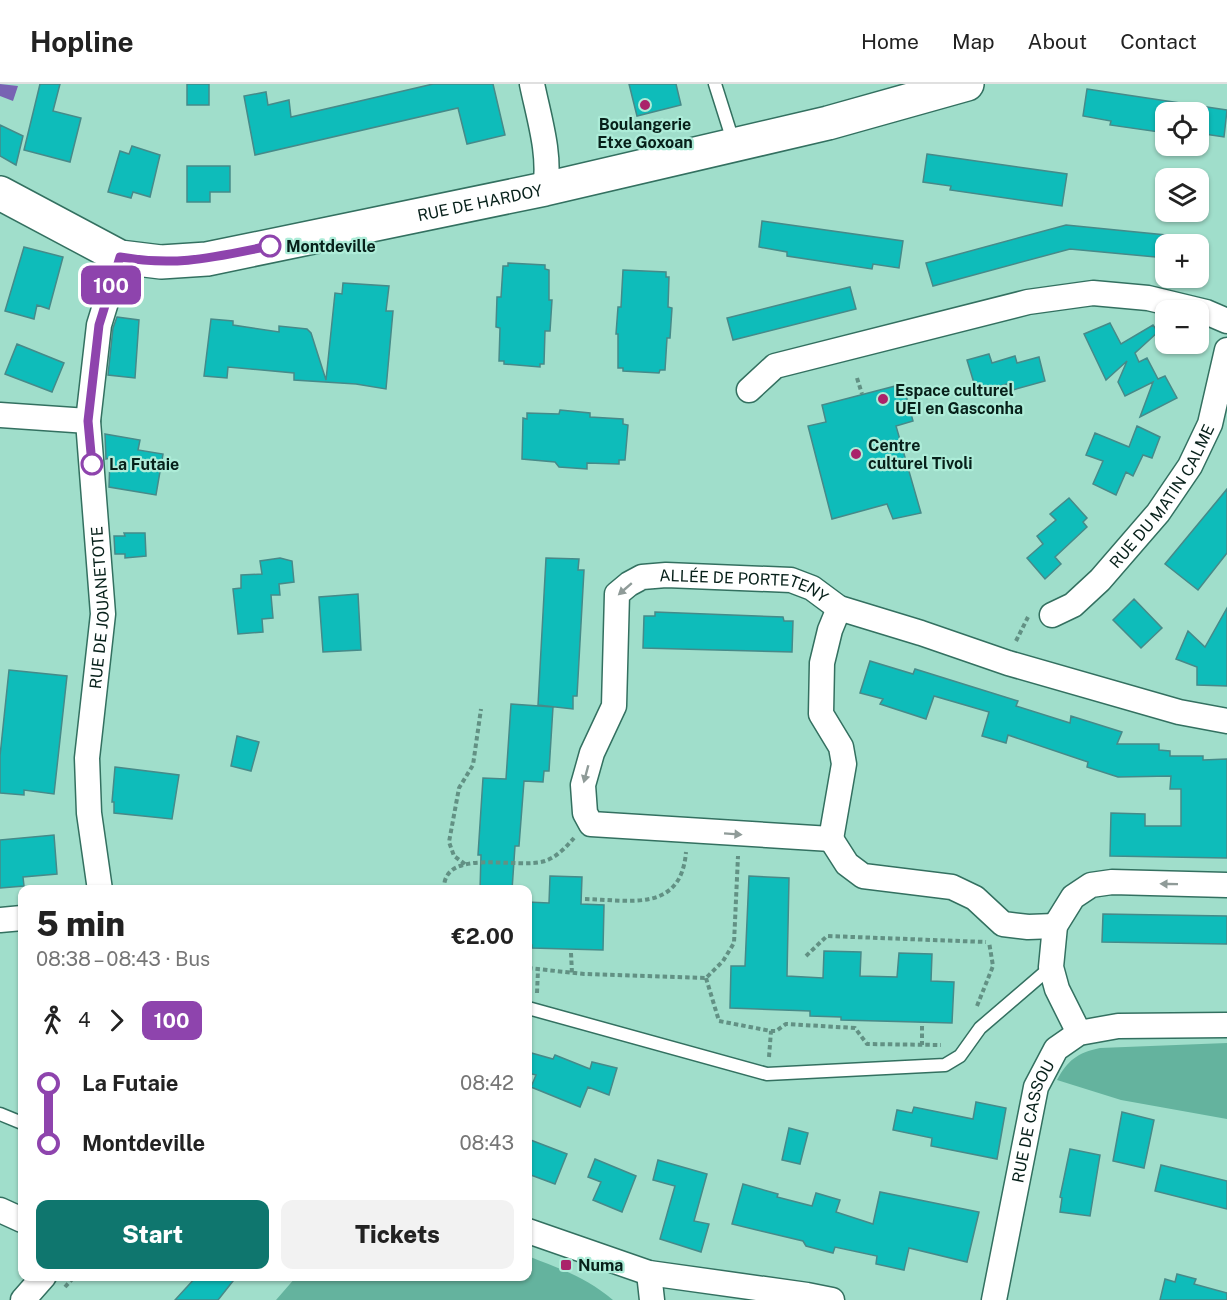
<!DOCTYPE html>
<meta charset="utf-8">
<style>
:root{--surface:#fff;--page:#f2f2f2;--text:#222;--muted:#767676;--line:#e0e0e0;--accent:#0f766e}
body{margin:0;font-family:"Public Sans",sans-serif;background:var(--page);color:var(--text);height:100vh;display:flex;flex-direction:column;font-size:22px;white-space:nowrap}
*{box-sizing:border-box;margin:0}
p{font-size:20px;color:var(--muted)}
.icon{flex:none;width:33px;height:33px;fill:none;stroke:currentColor;stroke-width:2;stroke-linecap:round;stroke-linejoin:round}
.map{position:relative;flex:1;overflow:hidden}
.details{position:absolute;left:18px;top:801px;width:514px;height:396px;display:flex;flex-direction:column;background:var(--surface);border-radius:12px;box-shadow:0 2px 4px #0004}
.details>*{flex:none}
.badge{padding:0 12px;border-radius:9px;font-size:21px;line-height:39px}
.controls{position:absolute;left:1155px;top:18px;display:grid;gap:12px}
.controls a{display:grid;place-items:center;width:54px;height:54px;border-radius:12px;background:var(--surface);box-shadow:0 2px 4px #0004;font-size:30px}
.map>.badge{position:absolute;translate:-50% -50%;box-shadow:0 0 0 3px #fff}
.legs{display:flex;align-items:center;gap:9px;height:66px;padding:0 18px;font-size:20px}
.legs p{margin-inline-start:auto}
.headline{display:flex;align-items:center;justify-content:space-between;height:102px;padding:0 18px}
h1{font-size:33px;font-weight:800;line-height:45px}
.primary-button{display:flex;gap:12px;margin-top:auto;padding:12px 18px}
.primary-button a{flex:1;height:69px;border-radius:12px;background:var(--accent);color:#fff;font-size:24px;font-weight:800;line-height:69px;text-align:center}
.primary-button a+a{background:var(--page);color:var(--text)}
ul{padding:0 18px;list-style:none}
li{display:flex;align-items:center;gap:21px;height:60px;font-size:22px}
li i{display:grid;place-items:center;width:9px;height:100%;margin:0 8px;background:currentColor}
li i::after{content:'';width:15px;height:15px;margin:-8px;border:4px solid;border-radius:50%;background:var(--surface)}
li p{margin-inline-start:auto}
li:first-child i{background:linear-gradient(#0000 50%,currentColor 0)}
li:last-child i{background:linear-gradient(currentColor 50%,#0000 0)}
header{display:flex;align-items:center;gap:36px;box-sizing:border-box;height:84px;padding:0 30px;background:var(--surface);border-bottom:2px solid var(--line)}
header strong{font-size:28px}
nav{display:flex;gap:33px;margin-inline-start:auto;font-size:21px}
.map>svg:first-child{display:block}
.green{fill:#64b39e}
.water{fill:#7863b3}
.building{fill:#0ebcba;stroke:#468a89;stroke-width:1.5}
.lines{fill:none;stroke-linecap:round;stroke-linejoin:round}
.lane-casing{stroke:#337060;stroke-width:15}
.street-casing{stroke:#337060;stroke-width:27}
.secondary-casing{stroke:#337060;stroke-width:36}
.path{stroke:#629184;stroke-width:4;stroke-dasharray:4.5 3;stroke-linecap:butt}
.lane{stroke:#fff;stroke-width:12}
.street{stroke:#fff;stroke-width:24}
.secondary{stroke:#fff;stroke-width:33}
.oneway{fill:#8f9b98}
.line-1-casing{stroke:#fff;stroke-width:14}
.line-1{stroke:#8e44ad;stroke-width:9}
.poi-dot{fill:#aa236a;stroke:#adecd8;stroke-width:2}
.stop-1-dot{fill:#fff;stroke:#8e44ad;stroke-width:3}
.labels{text-anchor:middle;dominant-baseline:central;stroke-width:4.5;stroke-linejoin:round;paint-order:stroke}
.poi-label{font-size:16px;font-weight:bold;fill:#07201a;stroke:#adecd8;text-anchor:start}
.street-label{font-size:16px;fill:#07201a;stroke:#adecd8}
.stop-label{font-size:16px;font-weight:bold;fill:#07201a;stroke:#adecd8;text-anchor:start}
</style>
<header>
<strong>Hopline</strong>
<nav><a>Home</a><a>Map</a><a>About</a><a>Contact</a></nav>
</header>
<div class="map">
<svg width="1227" height="1216" viewBox="0 0 1227 1216">
<rect width="100%" height="100%" fill="#a0decb"/>
<path class="green" d="M1227,959V1035L1121,1016L1057,996C1068,976 1077,969 1100,964Z
M528,1172C560,1185 586,1193 613,1216H276L296,1193L528,1192Z"/>
<path class="water" d="M0,0L18,2L13,17L0,12Z"/>
<path class="building" d="M40,0H60L53,27L81,34L70,78L24,66Z
M187,0H209V21H187Z
M433,0H493L505,51L467,60L458,24L255,71L244,12L266,8L268,21L289,16L291,33Z
M629,0H676L681,21L637,32Z
M1087,5L1227,26L1224,53L1198,49V28H1166V49L1110,41L1111,37L1083,32Z
M0,41L23,52L16,81L0,72Z
M132,62L160,71L150,113L133,108L131,114L108,108L120,67L129,70Z
M927,70L1067,90L1062,122L950,106L951,102L923,98Z
M187,82H230V108H210V118H187Z
M762,137L903,157L899,184L873,180L872,185L787,172V168L759,163Z
M1066,141L1166,151V174L1070,165L933,202L926,179Z
M24,163L63,173L49,225L37,221L34,235L5,227Z
M508,179L545,181V185L549,186V216H552L550,247H545L544,280H540V283L504,280V277H499L500,244L496,243L497,213H501L503,182H508Z
M623,186L666,188V193H669L668,223L672,224L670,254H667L665,286H660L659,289L623,287V284H618V250H616L618,223H621Z
M343,199L389,202L386,227H393L386,305L356,300L294,296V289L228,283L227,294L204,292L211,235L233,237V241L279,248V242L307,245L311,249L326,296L335,209L342,210Z
M850,203L856,225L733,256L727,234Z
M117,233L139,236L135,294L108,291L113,244Z
M1110,239L1121,260L1153,241L1158,248L1135,269L1139,278L1147,274L1158,295L1165,292L1177,314L1140,333L1153,298L1125,312L1118,298L1127,277L1106,296L1084,250Z
M17,260L64,279L52,308L5,290Z
M989,270L992,279L1015,272L1017,279L1039,273L1045,297L1009,307L1007,300L977,309L967,276Z
M903,300L913,337L896,342L921,429L893,435L887,420L832,435L808,342L826,338L822,321Z
M560,326L590,329V333L623,335V340L628,341L625,376H619V380L587,379V385L559,383L555,378L522,375L523,334L527,335V329L559,330Z
M1137,342L1160,353L1152,374L1143,371L1133,392L1126,388L1116,411L1093,400L1103,377L1086,371L1095,349L1129,363Z
M105,350L140,356L138,366L163,370L156,411L109,403L110,374L106,375Z
M1227,405V469L1198,506L1165,480Z
M1069,414L1087,434L1083,438L1087,443L1055,473L1061,480L1045,495L1027,474L1043,460L1037,452L1056,436L1050,430Z
M124,449H145L146,472L125,474V470H115L114,452H125Z
M280,474L292,477L294,498L279,500L280,511H271L273,534L262,535L263,548L238,550L233,505L241,504V491L262,490L260,477Z
M546,474L579,475L578,486H584L577,612H573V625L538,621Z
M358,510L361,566L323,568L319,513Z
M1134,515L1162,544L1141,564L1113,536Z
M1227,524V602L1197,601V583L1176,575L1188,547L1205,563Z
M655,528L783,533L784,537H793L792,568L643,564L644,532H655Z
M870,577L913,590L915,585L1018,617L1016,622L1070,639L1071,632L1122,648L1117,660H1159V666L1170,667V672H1203V676L1227,675V774L1110,772L1111,729L1145,730V742H1181V705H1170L1171,692L1118,693L1087,683L1088,678L1008,651L1006,659L982,652L989,628L934,612L926,635L880,620L883,615L860,609Z
M9,586L67,592L54,710L24,706V711L0,709V672Z
M511,620L553,623L549,687H544L543,698L524,697L519,762H515L512,806H480L481,771H478L483,694L506,695Z
M237,652L259,658L251,687L231,682Z
M115,683L179,691L172,735L114,729V718H112Z
M54,751L57,790L23,793L24,802L0,804V756Z
M550,792L582,793L581,820L604,821L603,866L532,864V861H528V818L549,819Z
M749,792L789,794L787,892L823,894L824,867L861,868L860,892L897,893L899,869L932,870L931,897L954,898L952,939L841,936V933L810,932V927L730,924L731,882H745Z
M1103,830L1227,832V860L1102,858Z
M528,968L553,975L555,971L590,985L592,978L617,984L609,1011L588,1003L580,1023L531,1003L536,991L528,989Z
M976,1018L1006,1024L997,1075L931,1062L932,1054L893,1046L897,1026L912,1029L914,1023L973,1035Z
M1122,1028L1154,1036L1144,1084L1113,1077Z
M789,1044L808,1049L800,1080L782,1076Z
M528,1055L567,1070L555,1100L528,1090Z
M1070,1065L1100,1071L1090,1132L1060,1128L1062,1114L1060,1113Z
M595,1075L636,1092L622,1128L593,1116L601,1098L588,1093Z
M658,1076L707,1090L694,1137L709,1140L701,1168L660,1155L675,1102L653,1096Z
M1161,1081L1227,1097V1125L1155,1107Z
M743,1100L778,1110L777,1113L812,1122L816,1109L840,1116L836,1128L873,1140L880,1108L979,1128L967,1178L909,1164L904,1186L876,1180L877,1172L835,1163L833,1169L806,1162L803,1157L732,1140Z
M1177,1190L1196,1195L1194,1200L1227,1209V1216H1160L1165,1195L1175,1198Z
M197,1192H237L218,1216H175Z"/>
<g class="lines">
<defs>
<path id="lane" d="M715,0L734,60
M528,924L767,990L945,981L960,972L980,944L1051,883
M0,1030L22,1039"/>
<g id="street">
<path d="M532,0C539,34 551,71 545,105"/>
<path d="M749,306L775,282L1028,218L1093,209L1148,214L1206,228L1227,237"/>
<path d="M0,331L88,337"/>
<path id="s1" d="M1052,531L1073,521L1100,496L1158,429L1190,382L1210,340L1227,266"/>
<path id="s2" d="M831,755L591,740L585,729L583,701L592,669L614,622L617,510L629,500L642,493L666,491L791,496L812,504L839,524L921,549L1008,579L1179,628L1227,637"/>
<path d="M831,755L847,780L863,792L952,803L975,814L1003,840L1028,843L1055,842"/>
<path d="M831,755L844,680L841,663L821,630L822,579L830,546L839,524"/>
<path id="s3" d="M100,806L89,729L87,674L103,530L88,337L99,241L120,173"/>
<path d="M0,836L22,834"/>
<path d="M1079,949L1057,905L1051,883L1055,842L1073,813L1091,801L1112,798L1227,801"/>
<path d="M0,1126L22,1136"/>
<path d="M528,1147L649,1189L807,1211L832,1216"/>
<path d="M649,1189L652,1216"/>
<path d="M23,1216L44,1192"/>
<path id="s4" d="M994,1216L1036,1003L1056,965L1079,949L1118,942L1227,941"/>
</g>
<g id="secondary">
<path id="s5" d="M0,109L120,173L161,178L207,175L545,105L828,39L967,0"/>
</g>
</defs>
<use href="#lane" class="lane-casing"/>
<use href="#street" class="street-casing"/>
<use href="#secondary" class="secondary-casing"/>
<path class="path" d="M857,294L862,310
M1016,557L1028,533
M465,780L454,772L449,758L459,704L473,681L481,625
M444,806C442,762 517,786 545,777C557,773 566,763 574,754
M585,815C630,816 681,829 686,768
M571,869L572,889
M806,872L827,852L986,858
M528,884L584,890L706,894L723,877L734,859L738,772
M706,894L719,937L771,947H776L786,940L855,944L867,960L941,961
M537,909L538,886
M977,922L993,882L989,858
M922,942V961
M769,973L771,947
M65,1203L75,1192"/>
<use href="#lane" class="lane"/>
<use href="#street" class="street"/>
<use href="#secondary" class="secondary"/>
</g>
<defs><path id="oneway-solid" d="M-6-.8H1V-3.2L6.5 0L1 3.2V.8H-6Z" transform="scale(1.5)"/></defs>
<g class="oneway">
<use href="#oneway-solid" transform="translate(625 505) rotate(139)"/>
<use href="#oneway-solid" transform="translate(586 690) rotate(105)"/>
<use href="#oneway-solid" transform="translate(733 750) rotate(4)"/>
<use href="#oneway-solid" transform="translate(1169 800) rotate(-179)"/>
</g>
<g class="lines">
<defs>
<path id="line-1" d="M92,380L88,337L99,241L120,173C178,183 214,173 270,162"/>
</defs>
<use href="#line-1" class="line-1-casing"/>
<use href="#line-1" class="line-1"/>
</g>
<g class="poi-dot">
<circle cx="645" cy="21" r="6"/>
<circle cx="883" cy="315" r="6"/>
<circle cx="856" cy="370" r="6"/>
<rect x="560" y="1175" width="12" height="12" rx="3"/>
</g>
<g class="stop-1-dot">
<circle cx="270" cy="162" r="10"/>
<circle cx="92" cy="380" r="10"/>
</g>
<g class="labels">
<g class="poi-label">
<text x="645" y="40" text-anchor="middle">Boulangerie<tspan x="645" dy="18">Etxe Goxoan</tspan></text>
<text x="895" y="306">Espace culturel<tspan x="895" dy="18">UEI en Gasconha</tspan></text>
<text x="868" y="361">Centre<tspan x="868" dy="18">culturel Tivoli</tspan></text>
<text x="578" y="1181">Numa</text>
</g>
<g class="street-label">
<text stroke="none"><textPath href="#s5" startOffset="502">RUE DE HARDOY</textPath></text>
<text stroke="none"><textPath href="#s1" startOffset="165">RUE DU MATIN CALME</textPath></text>
<text stroke="none"><textPath href="#s2" startOffset="612">ALLÉE DE PORTETENY</textPath></text>
<text stroke="none"><textPath href="#s3" startOffset="284">RUE DE JOUANETOTE</textPath></text>
<text stroke="none"><textPath href="#s4" startOffset="183">RUE DE CASSOU</textPath></text>
</g>
<g class="stop-label">
<text x="286" y="162">Montdeville</text>
<text x="109" y="380">La Futaie</text>
</g>
</g>
</svg>
<div class="controls">
<a><svg class="icon" aria-label="locate" viewBox="0 0 24 24"><circle cx="12" cy="12" r="6"/><path d="M12 2v4M12 18v4M2 12h4M18 12h4"/></svg></a>
<a><svg class="icon" aria-label="layers" viewBox="0 0 24 24"><path d="M12 4l9 5-9 5-9-5zM3 14l9 5 9-5"/></svg></a>
<a>+</a>
<a>−</a>
</div>
<b class="badge" style="left:111px;top:201px;background:#8e44ad;color:#fff">100</b>
<section class="details">
<div class="headline"><div><h1>5 min</h1><p>08:38 – 08:43 · Bus</p></div><b>€2.00</b></div>
<div class="legs"><svg class="icon" aria-label="walk" viewBox="0 0 24 24"><circle cx="13" cy="4" r="2"/><path d="M13 8l-2 6 4 7M11 14l-3 7M7 12l3-4h3l4 4"/></svg>4<svg class="icon" aria-label="forward" viewBox="0 0 24 24"><path d="M9 5l7 7-7 7"/></svg><b class="badge" style="background:#8e44ad;color:#fff">100</b></div>
<ul>
<li><i style="color:#8e44ad"></i><b>La Futaie</b><p>08:42</p></li>
<li><i style="color:#8e44ad"></i><b>Montdeville</b><p>08:43</p></li>
</ul>
<div class="primary-button"><a>Start</a><a>Tickets</a></div>
</section>
</div>
